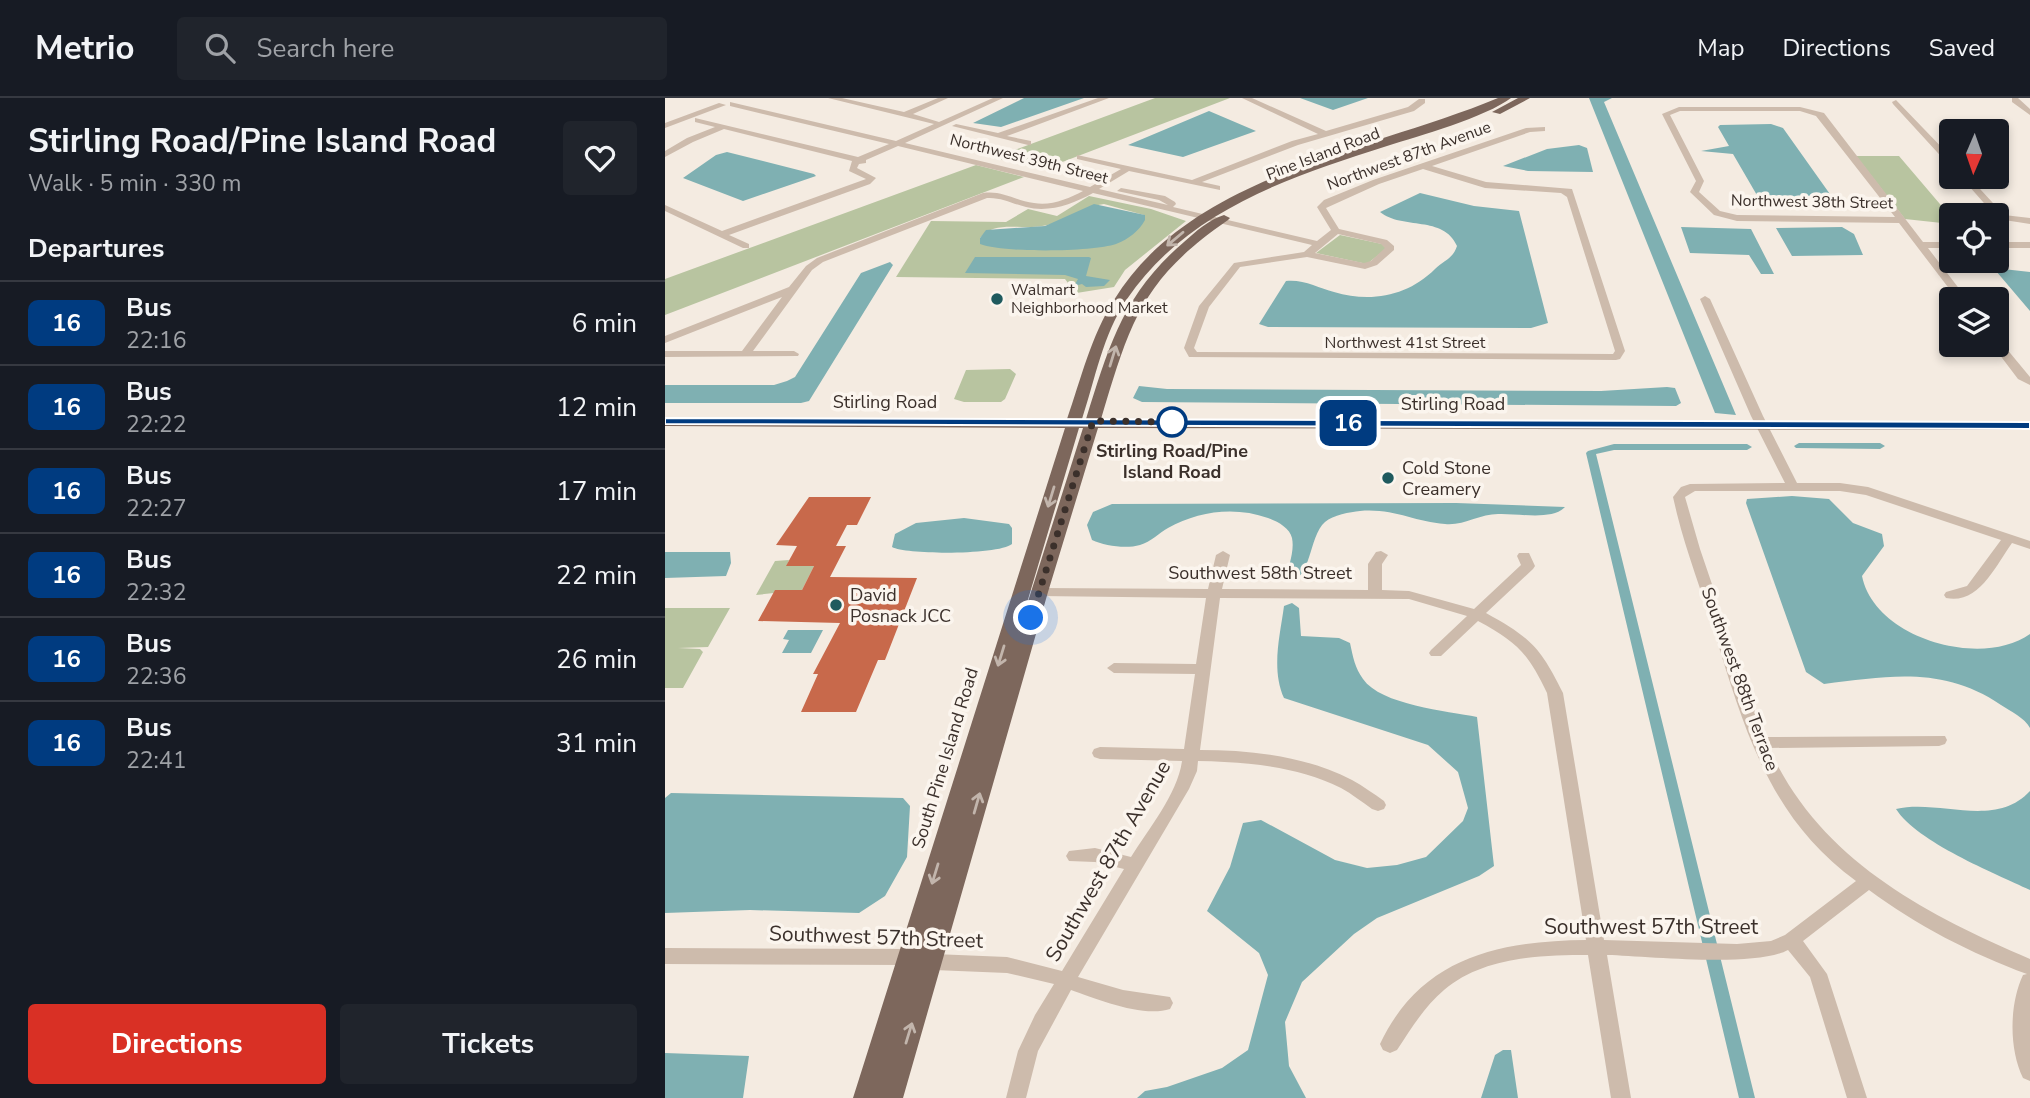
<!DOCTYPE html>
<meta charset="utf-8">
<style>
:root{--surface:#171b24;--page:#20242c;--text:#f1f3f6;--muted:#9ea1a6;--line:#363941;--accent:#d93025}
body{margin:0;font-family:"Nunito Sans",sans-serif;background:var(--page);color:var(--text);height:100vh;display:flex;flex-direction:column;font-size:26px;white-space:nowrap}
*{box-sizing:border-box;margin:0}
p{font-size:23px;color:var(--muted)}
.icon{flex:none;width:38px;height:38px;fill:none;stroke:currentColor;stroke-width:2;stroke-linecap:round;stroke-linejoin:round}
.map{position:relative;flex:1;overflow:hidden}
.side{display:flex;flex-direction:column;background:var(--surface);width:665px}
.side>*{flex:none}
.badge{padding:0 14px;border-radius:10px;font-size:24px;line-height:46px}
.needle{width:46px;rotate:182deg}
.buttons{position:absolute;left:1274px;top:21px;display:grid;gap:14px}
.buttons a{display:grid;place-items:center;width:70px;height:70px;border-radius:7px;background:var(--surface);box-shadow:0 4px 10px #0003;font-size:35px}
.you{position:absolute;width:35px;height:35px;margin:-18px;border:5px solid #fff;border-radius:50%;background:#1a73e8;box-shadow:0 0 0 10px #1a73e833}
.map>.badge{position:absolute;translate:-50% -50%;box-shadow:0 0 0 4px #fff}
h2{padding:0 28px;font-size:26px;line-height:63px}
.round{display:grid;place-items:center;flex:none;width:74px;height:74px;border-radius:7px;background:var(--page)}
.head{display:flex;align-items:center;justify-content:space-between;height:119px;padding:0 28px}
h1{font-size:33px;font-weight:700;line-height:52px}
.primary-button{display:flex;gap:14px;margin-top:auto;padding:14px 28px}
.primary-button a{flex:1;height:80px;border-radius:7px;background:var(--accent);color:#fff;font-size:28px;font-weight:700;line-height:80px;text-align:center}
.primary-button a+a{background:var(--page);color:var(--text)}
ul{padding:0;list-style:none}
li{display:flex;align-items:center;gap:21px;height:84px;padding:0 28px;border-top:2px solid var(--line)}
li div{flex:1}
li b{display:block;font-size:26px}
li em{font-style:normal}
li .badge{min-width:77px;font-weight:700;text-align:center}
header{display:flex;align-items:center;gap:42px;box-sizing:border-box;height:98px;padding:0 35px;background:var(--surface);border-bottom:2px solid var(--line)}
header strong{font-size:33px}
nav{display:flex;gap:38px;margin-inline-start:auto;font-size:24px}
.search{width:490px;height:63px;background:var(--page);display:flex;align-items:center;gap:18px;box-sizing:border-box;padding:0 24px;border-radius:7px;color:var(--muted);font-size:26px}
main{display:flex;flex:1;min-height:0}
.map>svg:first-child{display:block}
.green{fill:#b8c4a0;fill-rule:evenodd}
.water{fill:#7fb0b2}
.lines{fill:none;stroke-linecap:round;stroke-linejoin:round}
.canal{fill:#7fb0b2;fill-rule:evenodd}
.building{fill:#c8694b}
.minor{fill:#cdbbac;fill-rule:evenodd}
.major{fill:#7d675c;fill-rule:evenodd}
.oneway{stroke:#c2b5ac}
.line{fill:#003b80;stroke:#fff;stroke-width:2}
.walk{stroke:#3b302b;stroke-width:7;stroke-dasharray:0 12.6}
.poi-dot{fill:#1f5a5e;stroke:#fbf5ee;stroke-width:2.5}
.stop-dot{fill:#fff;stroke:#003b80;stroke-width:3.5}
.labels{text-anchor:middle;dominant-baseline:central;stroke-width:7;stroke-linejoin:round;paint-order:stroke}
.far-street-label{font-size:16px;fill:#3b302b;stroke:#fbf5ee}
.far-poi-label{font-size:16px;fill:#3b302b;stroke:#fbf5ee;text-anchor:start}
.street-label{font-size:18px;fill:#3b302b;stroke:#fbf5ee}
.stop-label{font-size:18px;font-weight:bold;fill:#3b302b;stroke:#fbf5ee}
.poi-label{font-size:18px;fill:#3b302b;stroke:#fbf5ee;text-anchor:start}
.near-street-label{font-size:21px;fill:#3b302b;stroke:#fbf5ee}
</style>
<header>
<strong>Metrio</strong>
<div class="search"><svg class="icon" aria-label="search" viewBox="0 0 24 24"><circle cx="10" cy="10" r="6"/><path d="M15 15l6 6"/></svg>Search here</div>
<nav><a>Map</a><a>Directions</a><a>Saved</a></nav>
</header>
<main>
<section class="side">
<div class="head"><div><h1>Stirling Road/Pine Island Road</h1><p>Walk · 5 min · 330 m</p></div><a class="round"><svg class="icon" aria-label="heart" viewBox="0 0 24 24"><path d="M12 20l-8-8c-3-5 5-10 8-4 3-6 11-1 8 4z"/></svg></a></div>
<h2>Departures</h2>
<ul>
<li><span class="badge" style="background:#003b80;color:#fff">16</span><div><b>Bus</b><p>22:16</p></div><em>6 min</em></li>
<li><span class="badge" style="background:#003b80;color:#fff">16</span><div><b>Bus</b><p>22:22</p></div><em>12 min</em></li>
<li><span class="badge" style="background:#003b80;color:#fff">16</span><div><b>Bus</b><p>22:27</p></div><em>17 min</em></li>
<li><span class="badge" style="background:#003b80;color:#fff">16</span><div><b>Bus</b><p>22:32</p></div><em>22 min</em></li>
<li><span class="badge" style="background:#003b80;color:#fff">16</span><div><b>Bus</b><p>22:36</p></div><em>26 min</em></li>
<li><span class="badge" style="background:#003b80;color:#fff">16</span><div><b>Bus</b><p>22:41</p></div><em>31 min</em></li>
</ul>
<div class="primary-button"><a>Directions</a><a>Tickets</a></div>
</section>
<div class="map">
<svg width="1365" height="1000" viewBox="0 0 1365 1000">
<rect width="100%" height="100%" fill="#f4ebe1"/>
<path class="green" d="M490,0H565L379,71L328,60Z
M1191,58H1234L1286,119V126L1240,121Z
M311,67L359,79L0,217V181Z
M424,98L486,111L521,123L460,172L449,189L399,197L395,192L403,185L400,181L231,179L266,123L341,124L363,111L392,118ZM439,106L479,117L413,151L315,140C329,122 356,132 377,128C401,125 414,109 439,106Z
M675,137L717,146L722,150L702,166L651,155Z
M345,271L351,276L340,301L336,304H299L289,301L301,272Z
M124,462L122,468H149L137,492L91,497L110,463Z
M0,510H65L43,549L13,550L35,551L38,554L18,590H0Z"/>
<path class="water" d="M359,0H419L336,29L308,25Z
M635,0H703L668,12Z
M924,0H947L939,4L1071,317L1050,315Z
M544,13L591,33L518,59L463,47Z
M1055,27L1106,26L1118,30L1167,99H1093L1068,56L1036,53L1064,48L1053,29Z
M914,47L922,50L928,74L863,73L838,68L882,51Z
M62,54L149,76L151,78L78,103L18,80L51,57Z
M755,95L809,108L854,113L883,225L866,230L603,229L594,226L621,183C638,181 654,190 669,194C706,205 743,198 770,171C779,162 788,161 792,148C779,117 737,132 715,114Z
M429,106L480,117V122C474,133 464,141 451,146C428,154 338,155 315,146V140L321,132L380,128Z
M1016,129L1086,131L1109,176H1096L1084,157L1025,155Z
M1177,129L1189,136L1198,157L1127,158L1111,130Z
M310,159H424L426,160L421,178L445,182L439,188L421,189L417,186L409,188L413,181L400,177L300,175Z
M225,164L228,167L144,303L136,305H0V287H109L122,283L130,279L196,175Z
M1338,171L1365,174V213L1331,173Z
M474,288L502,291L936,293L1002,289L1010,290L1016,305L1011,308L477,304L468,300Z
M1127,398L1164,401L1188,425L1217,436L1219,448L1197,478C1209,540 1316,571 1365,536V630C1360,620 1345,613 1336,607C1278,568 1225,578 1159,586L1141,574L1081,405L1082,401Z
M791,405L900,409C887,423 852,415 833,416C815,416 798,428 780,426C750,424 728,410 695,413C685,414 668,417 660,424C643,439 647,484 622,483C622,469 630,455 627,440C625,430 612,423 603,420C570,408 533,413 503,430C494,435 486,444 475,447C461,451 440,448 427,442L422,427L428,414L447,406Z
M299,420L344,426L347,430V446C334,457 242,457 227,449L230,436L251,425Z
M0,454H65L66,465L61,478L0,480Z
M627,505L634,510L636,538L674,540L685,545C688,559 690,570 698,581C716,607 782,613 812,619L829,768L814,778L712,820L689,836L637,884L620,924L624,968L641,1000H472L480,993L502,989L557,970L583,952L603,877L594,855L542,813L565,769L578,725L596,722L670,762L702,770L732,767L761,759L798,723L803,710L793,674L763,647L619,600C606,571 615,538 619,508Z
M123,532H158L146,555H117L124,542L118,541Z
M1365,693V792C1329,775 1252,744 1231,711C1275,701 1330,731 1365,693Z
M6,695L238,700L245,708L242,759L220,798L194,815L85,812L0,815V700Z
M838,952H846L853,1000H816L830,957Z
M0,955L84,958L78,1000H0Z"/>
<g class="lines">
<path class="canal" d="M1134,345H1215L1220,348L1215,351L1131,350L1129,348Z
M949,346H1082L1087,349L1082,352H949L931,356L1090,1000H1074L921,355L923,353Z"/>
</g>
<path class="building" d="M144,399H206L192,427H182L171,448H181L165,479L252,480L220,562H213L191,614H136L153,576H148L175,525L93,523L110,492H137L149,468H121L132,448L111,447Z"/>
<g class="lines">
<path class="minor" d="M163,0H177L239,14L273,0H283L248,16L274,24L328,0H338L240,45L425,89L456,71L412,61V57L527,82L627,43L653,36L577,0H587L661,33L743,9L754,1H760V5L749,13L633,47L537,84L555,88V92L464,73L434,91L503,107L494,102L452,93L456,90L500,98L510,104L511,106L508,109L652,143L666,132L652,109L659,102L708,82L861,30L880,29V33L865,34L767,68L821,84L907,91L960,253L955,261L951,262L524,259L519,250L534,208L569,165L639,154L647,147L428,95C408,106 384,115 361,109C348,106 336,99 322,100L158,164L147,172L88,253H129L134,256L133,258L0,259V253H77L117,199L0,245V238L124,189L141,168L152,160L318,95C337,92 351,103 369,105C386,108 403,101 418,93L233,48L201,62V65L194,66L192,70L211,80L205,86L64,137L84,146V150H78L0,113V107L57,133L201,81L184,73L187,63L59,31L28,44L0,59V53L22,40L50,29L30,24V20L193,59L224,46L65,8V4L231,43L269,26ZM758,71L820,90L896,95L902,99L950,253L948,256L532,254L529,250L544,209L575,169L642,159L700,171L712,167L729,152V148L722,142L674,131L661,110L714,86ZM673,136L716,146L720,150L706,163L699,165L650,155Z
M433,0H444L342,38L366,43V47H363L287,28L291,26L333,35Z
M1347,0H1353L1365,11V17L1347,4Z
M1231,2L1286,59V66H1283L1228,6L1227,4Z
M54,5L61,7L0,30V25Z
M1014,9H1135L1159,15L1258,144H1286V150H1263L1302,201H1292L1234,125L1072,123L1049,117L1025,94L1031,83L997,16ZM1015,13H1135L1151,18L1230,119L1072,117L1055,113L1034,94L1039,83L1005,17Z
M1296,79H1304L1339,117L1365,120V126L1333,121Z
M1332,144H1365V150H1332Z
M1040,198L1045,201L1098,318L1132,385H1175L1203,389L1365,443V451L1347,445C1331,467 1314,507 1281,500L1279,497L1281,494L1302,488L1336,442L1201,397L1175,393H1030L1020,399L1035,451L1099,639L1280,638L1282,642L1280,646L1274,648L1104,650C1154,761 1258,815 1365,861V983L1358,980C1344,951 1344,907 1358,877L1362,876C1307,856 1251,827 1204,792L1138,843L1162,876L1202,1000H1182L1145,879L1123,852C1090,870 983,858 942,857L966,1000H946L923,857C875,857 818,859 779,892C759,909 746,931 732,952L725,955L718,952L715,946C756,859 834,843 921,842L882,595C863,555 852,544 813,523L776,558H766L764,555L766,552L802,518L744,501L555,500L535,652C586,652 641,658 687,682C698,688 709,696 719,703L721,707L719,711L713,713L707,711C697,704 687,696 676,690C632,668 581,664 533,663L532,673L524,691L413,879L458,892L505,899L508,905L505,911C478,920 432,901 406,892L373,953L361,1000H341L353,953L370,917L389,886L342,875L269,872L245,867L0,866V850L245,851L269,856L342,859L397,873L459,771L430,764L404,763L401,758L404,753L430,750L466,759C483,732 513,695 517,663L435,661L429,659L427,655L429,651L435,649L519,651L530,576L449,575L442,570L449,565L531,566L541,500L374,498L367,494L374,490L543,491L551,457L558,453L565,457L557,491L703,492V466L711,454L716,453L723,457L717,466V492L744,493L809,511L856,467L852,458L854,455H864L870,468L868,471L821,515C866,540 875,549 898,595L939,842L1072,846L1106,843L1120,837L1191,783C1104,720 1079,630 1049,533C1037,494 1022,456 1012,416L1008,399L1016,389L1025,386L1120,385L1086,318L1035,201Z
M1332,243L1336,244L1365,279V287L1353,281L1328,248L1327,247H1332Z"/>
<path class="major" d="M833,0H846C821,19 754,38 722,48C624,79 522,113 462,201C438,236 430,282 417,321H421C444,248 458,196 519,144C530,134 545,121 559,117L565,120L563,122C476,182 465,225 436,321L1365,324V332L433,330L383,494L238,1000H188L400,330L0,328V320L402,321C416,281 426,238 449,202C526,76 706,53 833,0ZM414,330H418L353,535Z
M853,0H865L835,16L827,14Z"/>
</g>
<defs><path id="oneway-shaft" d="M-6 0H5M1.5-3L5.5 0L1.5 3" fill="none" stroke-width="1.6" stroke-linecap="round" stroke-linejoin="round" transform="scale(1.75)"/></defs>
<g class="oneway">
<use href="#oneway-shaft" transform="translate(510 141) rotate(140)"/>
<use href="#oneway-shaft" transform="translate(448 258) rotate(-73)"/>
<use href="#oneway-shaft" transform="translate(386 399) rotate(107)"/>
<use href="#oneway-shaft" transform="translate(336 558) rotate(107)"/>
<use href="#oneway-shaft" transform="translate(312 705) rotate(-74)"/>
<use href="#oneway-shaft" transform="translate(270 776) rotate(107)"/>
<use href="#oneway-shaft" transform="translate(244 935) rotate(-73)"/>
</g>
<path class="line" d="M0,320L1365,324V331L0,326Z"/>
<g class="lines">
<path class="walk" d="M366,520L428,323L518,324H507"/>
</g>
<g class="poi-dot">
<circle cx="332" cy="201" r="7"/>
<circle cx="723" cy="380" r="7"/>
<circle cx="171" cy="507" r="7"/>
</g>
<circle class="stop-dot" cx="507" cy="324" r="14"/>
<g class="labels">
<g class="far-street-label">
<text transform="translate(658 56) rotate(-21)">Pine Island Road</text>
<text transform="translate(744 58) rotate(-20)">Northwest 87th Avenue</text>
<text transform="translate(364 61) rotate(14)">Northwest 39th Street</text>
<text transform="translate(1147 104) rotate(1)">Northwest 38th Street</text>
<text x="740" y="245">Northwest 41st Street</text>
</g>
<g class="far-poi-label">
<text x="346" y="192">Walmart<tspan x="346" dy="18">Neighborhood Market</tspan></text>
</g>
<g class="street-label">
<text x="220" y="304">Stirling Road</text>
<text x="788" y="306">Stirling Road</text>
<text x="595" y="475">Southwest 58th Street</text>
<text transform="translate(1075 581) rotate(70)">Southwest 88th Terrace</text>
<text transform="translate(280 660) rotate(-73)">South Pine Island Road</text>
</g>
<g class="stop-label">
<text x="507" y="353">Stirling Road/Pine<tspan x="507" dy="21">Island Road</tspan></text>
</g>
<g class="poi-label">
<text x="737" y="370">Cold Stone<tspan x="737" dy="21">Creamery</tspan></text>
<text x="185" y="497">David<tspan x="185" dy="21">Posnack JCC</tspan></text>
</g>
<g class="near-street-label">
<text transform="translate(443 763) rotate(-60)">Southwest 87th Avenue</text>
<text x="986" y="829">Southwest 57th Street</text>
<text transform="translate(211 839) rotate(2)">Southwest 57th Street</text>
</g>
</g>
</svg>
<div class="buttons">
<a><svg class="needle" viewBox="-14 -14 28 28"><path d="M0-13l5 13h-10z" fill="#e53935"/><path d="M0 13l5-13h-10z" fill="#9ea1a6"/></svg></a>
<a><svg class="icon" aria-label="locate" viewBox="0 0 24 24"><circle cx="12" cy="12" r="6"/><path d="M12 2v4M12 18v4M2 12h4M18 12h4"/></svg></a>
<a><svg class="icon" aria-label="layers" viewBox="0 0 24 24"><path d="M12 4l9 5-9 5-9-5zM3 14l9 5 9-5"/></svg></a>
</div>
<div class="you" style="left:366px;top:520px"></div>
<b class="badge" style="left:683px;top:325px;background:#003b80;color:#fff">16</b>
</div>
</main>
